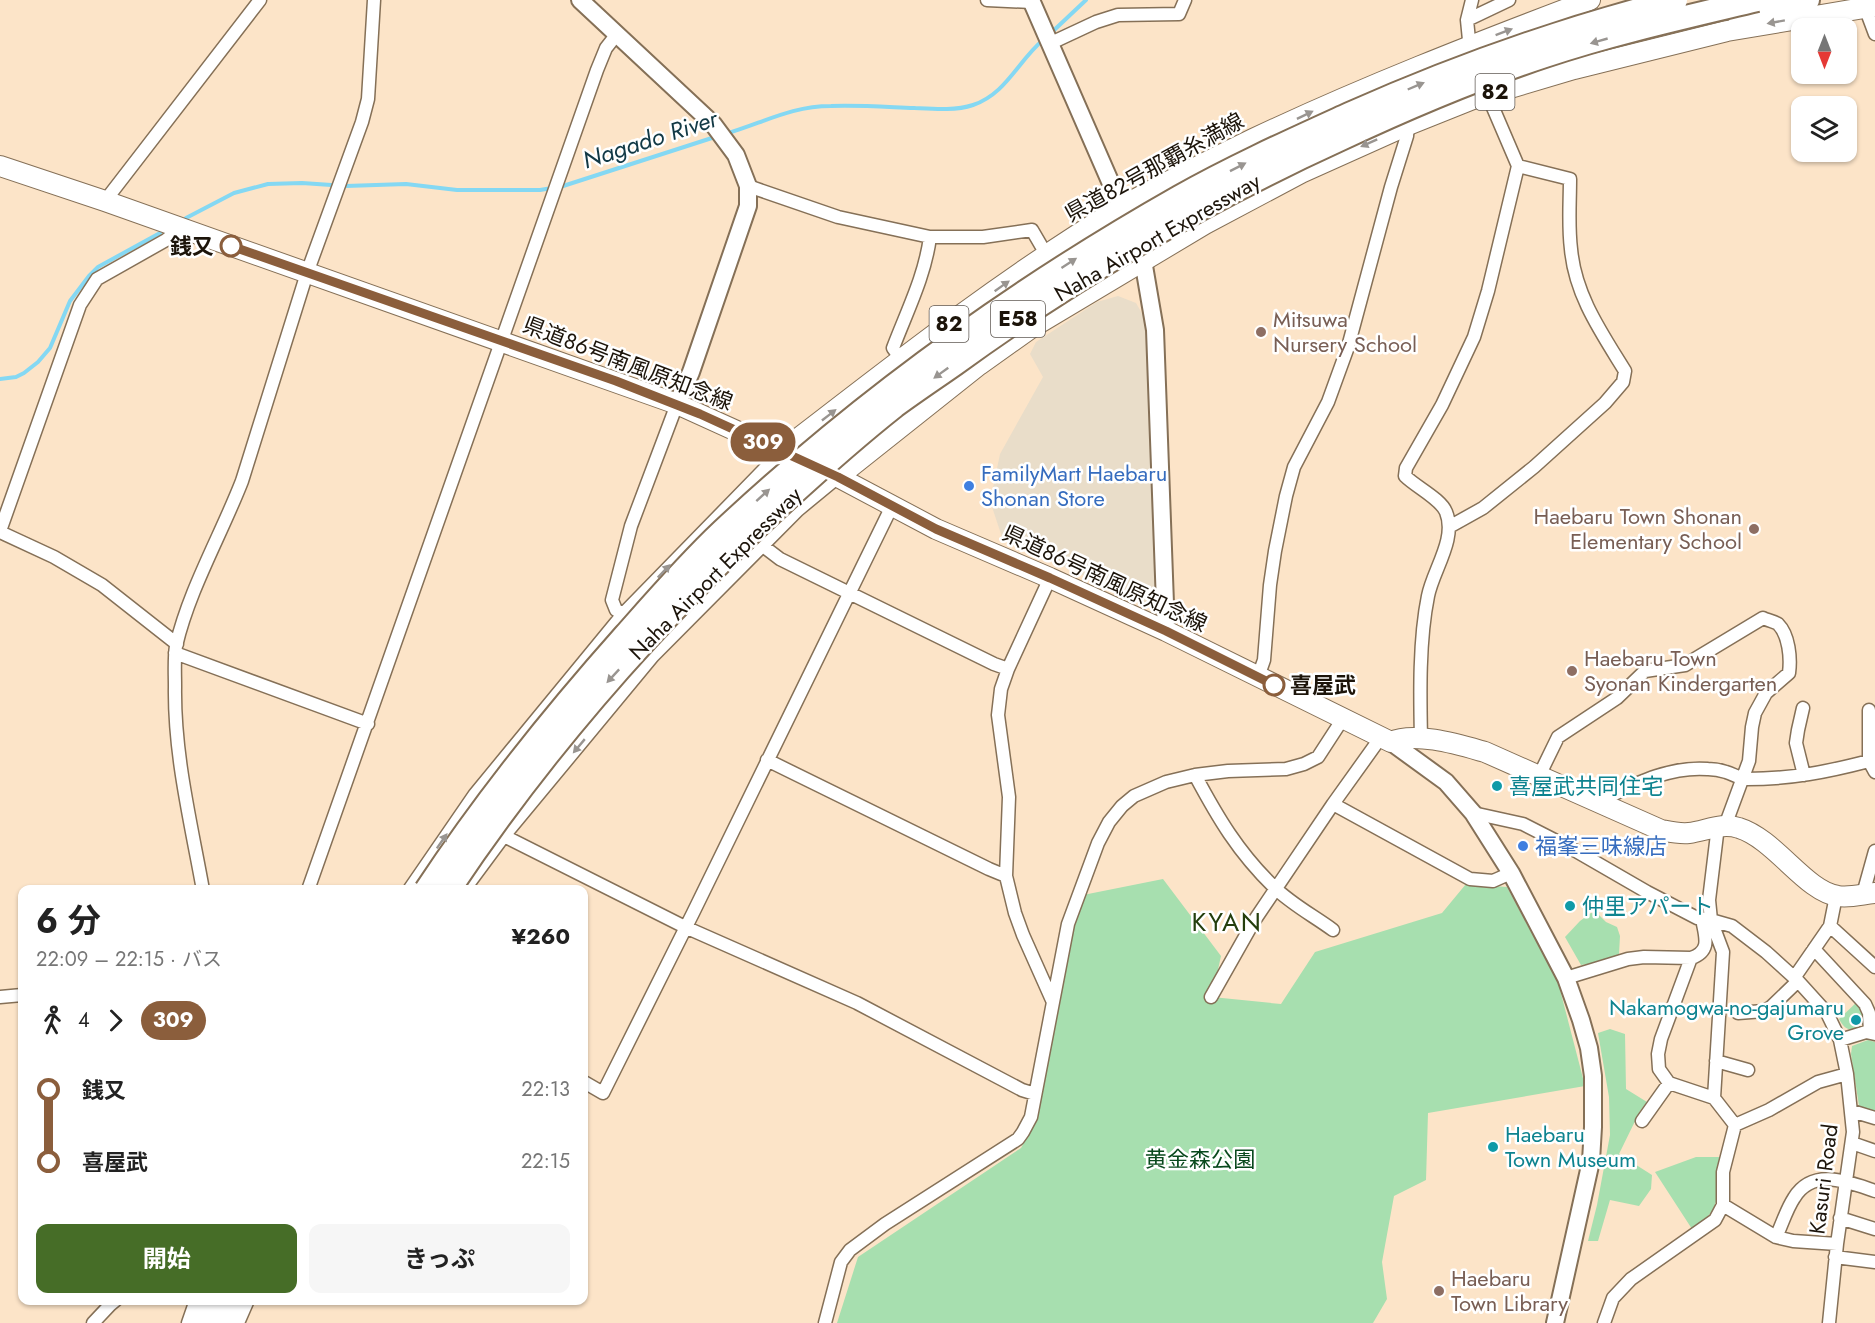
<!DOCTYPE html>
<html lang="ja">
<meta charset="utf-8">
<style>
:root{--surface:#fff;--page:#f6f6f6;--text:#222;--muted:#767676;--accent:#466d27}
body{margin:0;font-family:Jost,"Noto Sans JP",sans-serif;background:var(--page);color:var(--text);height:100vh;display:flex;flex-direction:column;font-size:22px;white-space:nowrap}
*{box-sizing:border-box;margin:0}
p{font-size:20px;color:var(--muted)}
.icon{flex:none;width:33px;height:33px;fill:none;stroke:currentColor;stroke-width:2;stroke-linecap:round;stroke-linejoin:round}
.map{position:relative;flex:1;overflow:hidden}
.side{position:absolute;left:18px;top:885px;width:570px;height:420px;display:flex;flex-direction:column;background:var(--surface);border-radius:12px;box-shadow:0 2px 4px #0004}
.side>*{flex:none}
.badge{padding:0 12px;border-radius:20px;font-size:21px;line-height:39px}
.needle{width:39px;rotate:180deg}
.buttons{position:absolute;left:1791px;top:18px;display:grid;gap:12px}
.buttons a{display:grid;place-items:center;width:66px;height:66px;border-radius:12px;background:var(--surface);box-shadow:0 2px 4px #0004;font-size:30px}
.map>.badge{position:absolute;translate:-50% -50%;box-shadow:0 0 0 3px #fff}
.legs{display:flex;align-items:center;gap:9px;height:66px;padding:0 18px;font-size:20px}
.legs p{margin-inline-start:auto}
.overview{display:flex;align-items:center;justify-content:space-between;height:102px;padding:0 18px}
h1{font-size:33px;font-weight:700;line-height:45px}
.action{display:flex;gap:12px;margin-top:auto;padding:12px 18px}
.action a{flex:1;height:69px;border-radius:12px;background:var(--accent);color:#fff;font-size:24px;font-weight:700;line-height:69px;text-align:center}
.action a+a{background:var(--page);color:var(--text)}
ul{padding:0 18px;list-style:none}
li{display:flex;align-items:center;gap:21px;height:72px;font-size:22px}
li i{display:grid;place-items:center;width:9px;height:100%;margin:0 8px;background:currentColor}
li i::after{content:'';width:15px;height:15px;margin:-8px;border:4px solid;border-radius:50%;background:var(--surface)}
li p{margin-inline-start:auto}
li:first-child i{background:linear-gradient(#0000 50%,currentColor 0)}
li:last-child i{background:linear-gradient(currentColor 50%,#0000 0)}
.map>svg:first-child{display:block}
.industrial{fill:#e9ddc9}
.green{fill:#a7dfaf}
.lines{fill:none;stroke-linecap:round;stroke-linejoin:round}
.stream{stroke:#84d8f3;stroke-width:4}
.street-casing{stroke:#857057;stroke-width:15}
.secondary-casing{stroke:#857057;stroke-width:20}
.primary-casing{stroke:#857057;stroke-width:22}
.highway-casing{stroke:#857057;stroke-width:26}
.street{stroke:#fff;stroke-width:12}
.secondary{stroke:#fff;stroke-width:16}
.primary{stroke:#fff;stroke-width:20}
.highway{stroke:#fff;stroke-width:22}
.highway-bridge-casing{stroke:#857057;stroke-width:26;stroke-linecap:butt}
.highway-bridge{stroke:#fff;stroke-width:22}
.oneway{fill:#999591}
.line-1-casing{stroke:#fff;stroke-width:14}
.line-1{stroke:#8b5e3c;stroke-width:9}
.stop-1-dot{fill:#fff;stroke:#8b5e3c;stroke-width:3}
.education-dot{fill:#8d6e63;stroke:#fff;stroke-width:2}
.shop-dot{fill:#3f7fe0;stroke:#fff;stroke-width:2}
.culture-dot{fill:#0f9aa8;stroke:#fff;stroke-width:2}
.labels{text-anchor:middle;dominant-baseline:central;stroke-width:5;stroke-linejoin:round;paint-order:stroke}
.shield{fill:#fff;stroke:#605a54;stroke-width:1.5}
.shield-label{font-size:21px;font-weight:bold;fill:#1c140a}
.street-label{font-size:22px;fill:#1c140a;stroke:#fff}
.stop-label{font-size:22px;font-weight:bold;fill:#1c140a;stroke:#fff;text-anchor:end}
.education-label{font-size:22px;fill:#785e54;stroke:#fff;text-anchor:start}
.shop-label{font-size:22px;fill:#366cbe;stroke:#fff;text-anchor:start}
.culture-label{font-size:22px;fill:#0d838f;stroke:#fff;text-anchor:start}
.park-label{font-size:22px;fill:#09491d;stroke:#fff}
.water-label{font-size:24px;font-style:italic;fill:#123945;stroke:#fff}
.quarter-label{font-size:26px;letter-spacing:1.5px;fill:#243e0d;stroke:#fff}
</style>
<div class="map">
<svg width="1875" height="1323" viewBox="0 0 1875 1323">
<rect width="100%" height="100%" fill="#fce4c8"/>
<path class="industrial" d="M1118,296L1136,303L1148,324L1159,609L1003,540L991,504L993,488L1000,454L1043,377L1030,354L1036,342L1097,302Z"/>
<path class="green" d="M1163,879L1221,956L1212,997L1281,1004L1315,952L1442,913L1466,884L1507,887L1558,982L1585,1086L1428,1113L1426,1180L1394,1196L1382,1262L1387,1299L1373,1323H837L858,1257L1021,1148L1036,1121L1065,961L1083,895Z
M1591,913L1598,914L1606,922L1617,927L1620,936L1619,954L1603,962L1581,965L1565,937L1580,921Z
M1858,1001L1864,1008V1022L1854,1030C1846,1030 1843,1026 1839,1019Z
M1610,1029L1625,1034L1626,1089L1647,1102L1640,1111L1619,1154L1652,1175L1651,1189L1639,1206L1610,1200L1598,1241H1588L1597,1205L1610,1135L1609,1097L1598,1033Z
M1868,1040L1875,1042V1115L1859,1106L1851,1054L1852,1046Z
M1696,1157H1719C1718,1176 1722,1203 1707,1217C1703,1222 1697,1225 1692,1229L1655,1172Z"/>
<g class="lines">
<path class="stream" d="M1051,33L1086,0
M725,134C763,123 791,106 831,106C859,105 887,107 914,108C933,109 955,111 973,105C1006,94 1018,61 1043,40
M560,187L715,137
M186,218L234,193L268,184L302,183L346,186L406,184L457,190H540L552,188
M0,379L16,377L24,373L38,362L50,348L70,301L89,276L98,267L160,233"/>
<defs>
<path id="street" d="M987,0L1032,2
M1863,2L1875,34
M1467,20L1509,0
M1051,43L1096,22L1118,15L1179,14L1185,0
M1470,50L1467,20L1472,0
M748,186L838,217L930,237H983L1032,230L1046,254
M105,201L260,0
M901,359L893,348C907,311 925,276 930,237
M1449,527L1483,508L1534,467L1605,403L1623,382L1625,371C1601,332 1575,295 1571,249C1568,226 1570,202 1570,179L1518,166
M0,531L80,305L97,279L166,240L181,228
M0,532L54,557L102,585L177,644
M763,546L780,559L994,664L1008,669
M1050,578L1008,669L1001,689L998,715L1009,797L1006,876L1015,913L1023,935L1052,1000
M623,614L616,610L612,600L631,526L677,404
M175,653L368,724
M1258,677L1264,660L1270,585L1275,551L1286,496L1294,467L1328,402L1348,347L1391,187L1407,136L1408,125
M1803,708L1798,730L1796,743L1804,775
M1869,710V761L1875,772
M1421,739C1420,694 1419,640 1428,596C1433,570 1457,539 1446,512C1441,499 1416,487 1405,476L1406,468L1442,405L1474,337L1488,291L1518,166L1485,89
M767,760L989,869L1006,876
M1195,775C1218,818 1238,852 1274,887C1291,904 1314,916 1333,930
M1539,776L1558,737L1617,698L1645,671L1685,665L1763,618C1767,620 1775,622 1778,624C1789,635 1791,658 1789,673L1766,693L1755,713L1752,727L1749,761L1725,826
M1333,804L1470,879L1493,881L1511,873
M1605,804L1608,797C1639,782 1672,766 1708,769C1714,769 1720,770 1726,772C1733,774 1740,779 1747,779C1791,779 1827,772 1869,761
M1473,813L1523,824L1576,851L1647,892L1697,918L1711,920L1732,926L1766,952L1798,981L1827,1013L1840,1040L1847,1074L1853,1132L1837,1244L1829,1323
M1718,826L1709,900L1711,920L1723,952L1714,1098L1735,1125
M504,836L685,927L857,1003L1022,1090L1035,1094
M203,890C191,823 174,755 175,687C175,673 174,659 176,646C189,590 221,535 242,481L307,273L362,122L368,99L374,0
M308,890L597,70L606,48L617,34
M409,890L475,794L623,614L782,451
M464,890L504,836L653,656L798,510L838,477
M1863,894L1875,851
M1830,926L1875,967
M1814,949L1865,1004L1869,1013L1870,1032
M1691,958L1661,1039L1658,1054L1659,1069L1669,1083L1714,1098
M1566,978L1628,959L1644,957L1691,958C1712,951 1705,936 1702,919
M1794,978L1830,926L1836,896
M0,997L22,995
M1211,997L1254,921L1333,804L1381,737
M1738,1013L1764,1011L1771,1007L1798,981
M1840,1040L1866,1032L1875,1034
M1716,1061L1748,1070
M584,1082L603,1093L693,913L892,506
M1852,1111L1875,1118
M1642,1121L1669,1083
M1852,1143L1875,1151
M1723,1205L1776,1237L1793,1241L1837,1244
M1840,1218L1875,1229
M1776,1237C1782,1225 1786,1210 1794,1198C1813,1167 1848,1182 1875,1191
M1835,1257L1875,1262
M93,1323L110,1305L116,1300
M188,1323L196,1300
M238,1323L248,1300
M825,1323L841,1262L850,1250L885,1224L1018,1139L1023,1132L1031,1117L1068,924L1098,843L1109,822L1122,806L1134,796L1166,782L1195,775L1228,771L1286,769L1304,764L1318,757L1344,717
M1604,1323L1613,1298L1631,1279L1715,1220L1723,1205V1172L1735,1125L1769,1110L1818,1082L1847,1074"/>
<path id="secondary" d="M580,0L713,124L736,155L748,186V206L691,372L677,404
M1031,0L1126,218
M1139,250L1143,260L1155,330L1166,631
M1391,742L1446,782L1473,813L1511,873L1554,955L1566,978L1581,1020L1589,1048L1593,1076V1127L1591,1161L1555,1323"/>
<path id="primary" d="M0,166L105,201L677,404L838,477L936,529L1050,578L1166,631L1391,742C1415,731 1460,745 1485,752L1661,830C1671,832 1679,834 1689,833C1706,831 1722,822 1739,828C1775,839 1806,892 1838,896C1850,898 1863,894 1875,893
M782,451C892,366 1001,280 1120,208C1163,183 1208,161 1253,139C1363,87 1476,43 1590,0
M838,477L979,365L1031,328L1205,224L1301,173L1408,125L1473,99L1574,69L1727,31L1875,6"/>
<path id="highway" d="M1736,12L1808,0
M204,1323L213,1300
M225,1323L234,1300"/>
</defs>
<use href="#street" class="street-casing"/>
<use href="#secondary" class="secondary-casing"/>
<use href="#primary" class="primary-casing"/>
<use href="#highway" class="highway-casing"/>
<use href="#street" class="street"/>
<use href="#secondary" class="secondary"/>
<use href="#primary" class="primary"/>
<use href="#highway" class="highway"/>
<defs>
<path id="highway-bridge" d="M426,890C486,799 553,716 625,635C656,600 688,563 722,531C860,402 1015,290 1179,197C1234,166 1292,140 1349,114C1455,67 1564,28 1676,0
M449,890C541,752 651,626 772,513C812,476 852,440 895,406C914,392 935,378 955,364C1076,276 1205,201 1341,139C1407,108 1475,79 1545,56C1614,33 1686,17 1757,0"/>
</defs>
<use href="#highway-bridge" class="highway-bridge-casing"/>
<use href="#highway-bridge" class="highway-bridge"/>
</g>
<defs><path id="oneway-solid" d="M-6-.8H1V-3.2L6.5 0L1 3.2V.8H-6Z" transform="scale(1.5)"/></defs>
<g class="oneway">
<use href="#oneway-solid" transform="translate(1776 22) rotate(170)"/>
<use href="#oneway-solid" transform="translate(1504 32) rotate(-21)"/>
<use href="#oneway-solid" transform="translate(1599 41) rotate(164)"/>
<use href="#oneway-solid" transform="translate(1416 86) rotate(-23)"/>
<use href="#oneway-solid" transform="translate(1305 115) rotate(-26)"/>
<use href="#oneway-solid" transform="translate(1369 143) rotate(156)"/>
<use href="#oneway-solid" transform="translate(1238 167) rotate(-27)"/>
<use href="#oneway-solid" transform="translate(1069 263) rotate(-33)"/>
<use href="#oneway-solid" transform="translate(1002 286) rotate(-35)"/>
<use href="#oneway-solid" transform="translate(941 373) rotate(144)"/>
<use href="#oneway-solid" transform="translate(829 415) rotate(-38)"/>
<use href="#oneway-solid" transform="translate(763 495) rotate(-42)"/>
<use href="#oneway-solid" transform="translate(664 571) rotate(-46)"/>
<use href="#oneway-solid" transform="translate(613 676) rotate(133)"/>
<use href="#oneway-solid" transform="translate(579 746) rotate(130)"/>
<use href="#oneway-solid" transform="translate(442 841) rotate(-55)"/>
</g>
<g class="lines">
<defs>
<path id="line-1" d="M231,246L616,381L700,414L838,477L936,529L1050,578L1166,631L1274,685"/>
</defs>
<use href="#line-1" class="line-1-casing"/>
<use href="#line-1" class="line-1"/>
</g>
<g class="stop-1-dot">
<circle cx="231" cy="246" r="10"/>
<circle cx="1274" cy="685" r="10"/>
</g>
<g class="education-dot">
<circle cx="1261" cy="332" r="6"/>
<circle cx="1754" cy="529" r="6"/>
<circle cx="1572" cy="671" r="6"/>
<circle cx="1439" cy="1291" r="6"/>
</g>
<g class="shop-dot">
<circle cx="969" cy="486" r="6"/>
<circle cx="1523" cy="846" r="6"/>
</g>
<g class="culture-dot">
<circle cx="1497" cy="786" r="6"/>
<circle cx="1570" cy="906" r="6"/>
<circle cx="1856" cy="1020" r="6"/>
<circle cx="1493" cy="1147" r="6"/>
</g>
<g class="labels">
<g class="shield">
<rect x="1475.5" y="74" width="39" height="36" rx="4.5"/>
<rect x="991" y="301" width="54" height="36" rx="4.5"/>
<rect x="929.5" y="306" width="39" height="36" rx="4.5"/>
</g>
<g class="shield-label">
<text x="1495" y="92">82</text>
<text x="1018" y="319">E58</text>
<text x="949" y="324">82</text>
</g>
<g class="street-label">
<text transform="translate(1154 167) rotate(-29)">県道82号那覇糸満線</text>
<text transform="translate(1157 237) rotate(-30)">Naha Airport Expressway</text>
<text transform="translate(628 363) rotate(21)">県道86号南風原知念線</text>
<text transform="translate(715 573) rotate(-45)">Naha Airport Expressway</text>
<text transform="translate(1105 578) rotate(25)">県道86号南風原知念線</text>
<text transform="translate(1823 1179) rotate(-83)">Kasuri Road</text>
</g>
<g class="stop-label">
<text x="214" y="246">銭又</text>
<text x="1290" y="685" text-anchor="start">喜屋武</text>
</g>
<g class="education-label">
<text x="1273" y="319">Mitsuwa<tspan x="1273" dy="25">Nursery School</tspan></text>
<text x="1742" y="516" text-anchor="end">Haebaru Town Shonan<tspan x="1742" dy="25">Elementary School</tspan></text>
<text x="1584" y="658">Haebaru Town<tspan x="1584" dy="25">Syonan Kindergarten</tspan></text>
<text x="1451" y="1278">Haebaru<tspan x="1451" dy="25">Town Library</tspan></text>
</g>
<g class="shop-label">
<text x="981" y="473">FamilyMart Haebaru<tspan x="981" dy="25">Shonan Store</tspan></text>
<text x="1535" y="846">福峯三味線店</text>
</g>
<g class="culture-label">
<text x="1509" y="786">喜屋武共同住宅</text>
<text x="1582" y="906">仲里アパート</text>
<text x="1844" y="1007" text-anchor="end">Nakamogwa-no-gajumaru<tspan x="1844" dy="25">Grove</tspan></text>
<text x="1505" y="1134">Haebaru<tspan x="1505" dy="25">Town Museum</tspan></text>
</g>
<g class="park-label">
<text x="1200" y="1159">黄金森公園</text>
</g>
<g class="water-label">
<text transform="translate(650 139) rotate(-18)">Nagado River</text>
</g>
<g class="quarter-label">
<text x="1227" y="922">KYAN</text>
</g>
</g>
</svg>
<div class="buttons">
<a><svg class="needle" viewBox="-14 -14 28 28"><path d="M0-13l5 13h-10z" fill="#e53935"/><path d="M0 13l5-13h-10z" fill="#767676"/></svg></a>
<a><svg class="icon" aria-label="layers" viewBox="0 0 24 24"><path d="M12 4l9 5-9 5-9-5zM3 14l9 5 9-5"/></svg></a>
</div>
<b class="badge" style="left:763px;top:442px;background:#8b5e3c;color:#fff">309</b>
<section class="side">
<div class="overview"><div><h1>6 分</h1><p>22:09 – 22:15 · バス</p></div><b>¥260</b></div>
<div class="legs"><svg class="icon" aria-label="walk" viewBox="0 0 24 24"><circle cx="13" cy="4" r="2"/><path d="M13 8l-2 6 4 7M11 14l-3 7M7 12l3-4h3l4 4"/></svg>4<svg class="icon" aria-label="forward" viewBox="0 0 24 24"><path d="M9 5l7 7-7 7"/></svg><b class="badge" style="background:#8b5e3c;color:#fff">309</b></div>
<ul>
<li><i style="color:#8b5e3c"></i><b>銭又</b><p>22:13</p></li>
<li><i style="color:#8b5e3c"></i><b>喜屋武</b><p>22:15</p></li>
</ul>
<div class="action"><a>開始</a><a>きっぷ</a></div>
</section>
</div>
